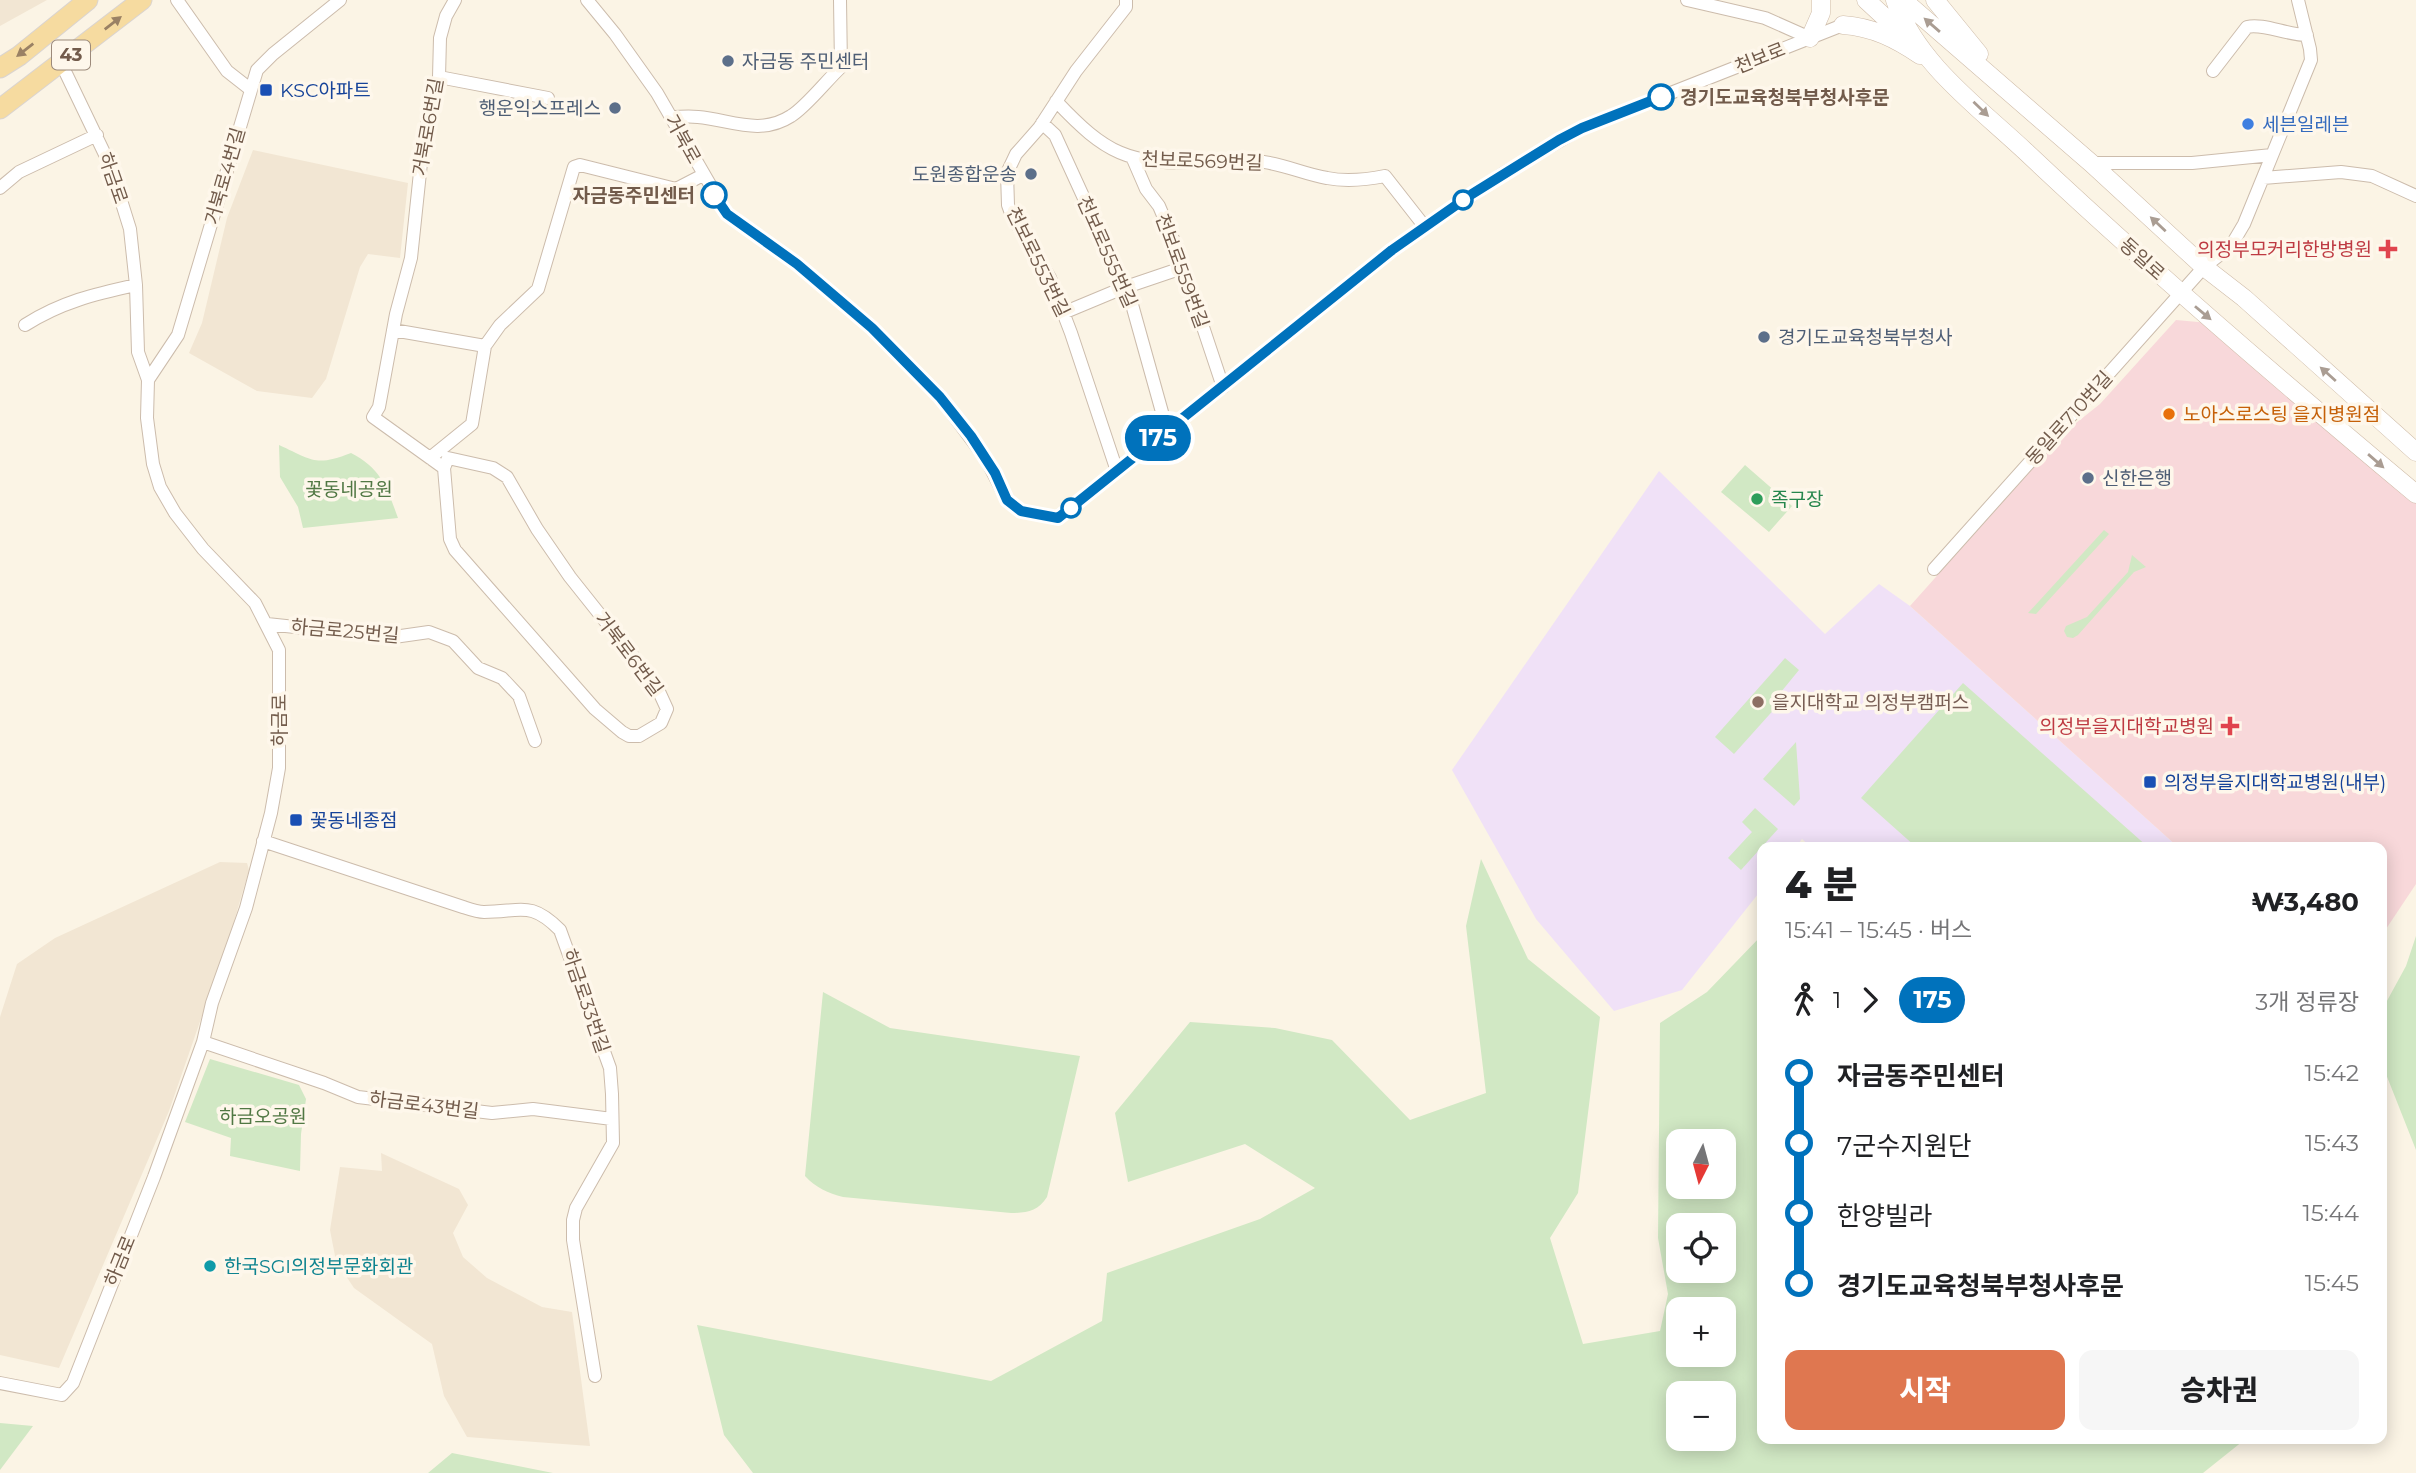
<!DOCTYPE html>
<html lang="ko">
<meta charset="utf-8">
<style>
:root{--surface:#fff;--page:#f6f6f6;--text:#202124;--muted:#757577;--accent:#df7750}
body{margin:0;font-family:Montserrat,"Noto Sans KR",sans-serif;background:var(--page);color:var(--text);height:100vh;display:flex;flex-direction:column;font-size:26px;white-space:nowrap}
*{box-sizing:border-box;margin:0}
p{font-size:23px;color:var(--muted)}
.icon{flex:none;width:38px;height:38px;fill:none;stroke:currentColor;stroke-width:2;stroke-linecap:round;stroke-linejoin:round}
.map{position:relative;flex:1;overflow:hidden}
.panel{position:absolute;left:1757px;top:842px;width:630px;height:602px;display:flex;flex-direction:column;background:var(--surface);border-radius:14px;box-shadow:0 4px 18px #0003}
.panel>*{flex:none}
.badge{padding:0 14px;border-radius:23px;font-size:24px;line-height:46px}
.needle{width:46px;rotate:186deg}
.buttons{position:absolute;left:1666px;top:1129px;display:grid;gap:14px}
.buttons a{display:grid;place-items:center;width:70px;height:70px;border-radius:14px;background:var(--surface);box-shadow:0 4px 18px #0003;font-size:35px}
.map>.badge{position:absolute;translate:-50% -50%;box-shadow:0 0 0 4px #fff}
.legs{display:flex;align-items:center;gap:10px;height:77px;padding:0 28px;font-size:23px}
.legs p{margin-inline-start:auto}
.summary{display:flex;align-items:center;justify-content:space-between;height:119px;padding:0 28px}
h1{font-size:38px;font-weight:800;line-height:52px}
.cta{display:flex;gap:14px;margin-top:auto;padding:14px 28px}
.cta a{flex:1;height:80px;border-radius:14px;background:var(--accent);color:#fff;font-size:28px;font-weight:800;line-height:80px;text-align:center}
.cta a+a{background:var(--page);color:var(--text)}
ul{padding:0 28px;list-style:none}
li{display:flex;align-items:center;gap:24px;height:70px;font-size:26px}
li i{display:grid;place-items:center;width:10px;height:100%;margin:0 9px;background:currentColor}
li i::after{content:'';width:18px;height:18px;margin:-9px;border:5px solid;border-radius:50%;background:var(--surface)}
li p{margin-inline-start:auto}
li:first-child i{background:linear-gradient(#0000 50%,currentColor 0)}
li:last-child i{background:linear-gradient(currentColor 50%,#0000 0)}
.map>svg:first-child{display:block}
.residential{fill:#f2e6d3}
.education{fill:#f0e1f7}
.medical{fill:#f8d8da}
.green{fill:#d1e8c4;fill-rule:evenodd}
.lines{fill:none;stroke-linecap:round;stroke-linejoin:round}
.street-casing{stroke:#ccbcac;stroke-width:14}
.secondary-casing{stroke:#cfbca9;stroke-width:19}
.primary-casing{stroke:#dad4d0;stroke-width:21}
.street{stroke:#fff;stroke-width:12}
.secondary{stroke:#fff;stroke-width:18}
.primary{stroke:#f6dba0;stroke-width:19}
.oneway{fill:#9a8164}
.oneway2{fill:#aa9d93}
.line-1-casing{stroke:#fff;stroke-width:16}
.line-1{stroke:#0072bc;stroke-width:10}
.service-dot{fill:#5c6f8a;stroke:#fef7eb;stroke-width:2.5}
.transit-dot{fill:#1a4fb4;stroke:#fef7eb;stroke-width:2.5}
.stop-1-dot{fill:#fff;stroke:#0072bc;stroke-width:3.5}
.shop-dot{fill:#3f7fe0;stroke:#fef7eb;stroke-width:2.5}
.health-dot{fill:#e0444e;stroke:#fef7eb;stroke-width:2.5}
.food-dot{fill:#e8710a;stroke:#fef7eb;stroke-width:2.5}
.leisure-dot{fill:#2e9e5b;stroke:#fef7eb;stroke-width:2.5}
.education-dot{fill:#8d6e63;stroke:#fef7eb;stroke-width:2.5}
.culture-dot{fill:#0f9aa8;stroke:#fef7eb;stroke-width:2.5}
.labels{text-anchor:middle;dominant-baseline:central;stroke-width:7;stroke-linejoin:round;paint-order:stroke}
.shield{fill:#fef7eb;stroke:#9c8a7b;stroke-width:2}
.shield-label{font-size:18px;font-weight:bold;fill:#725b4b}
.street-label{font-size:19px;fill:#725b4b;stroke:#fef7eb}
.service-label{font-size:19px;fill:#4e5e75;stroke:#fef7eb;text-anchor:start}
.transit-label{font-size:19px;fill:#164399;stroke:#fef7eb;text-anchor:start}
.stop-label{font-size:19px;font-weight:bold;fill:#725b4b;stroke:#fef7eb;text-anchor:start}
.shop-label{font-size:19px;fill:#366cbe;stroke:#fef7eb;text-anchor:start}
.health-label{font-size:19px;fill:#be3a42;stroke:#fef7eb;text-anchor:end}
.food-label{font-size:19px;fill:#c56008;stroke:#fef7eb;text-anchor:start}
.park-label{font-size:19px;fill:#517844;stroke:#fef7eb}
.leisure-label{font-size:19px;fill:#27864d;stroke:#fef7eb;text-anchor:start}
.education-label{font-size:19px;fill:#785e54;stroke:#fef7eb;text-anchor:start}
.culture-label{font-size:19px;fill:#0d838f;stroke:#fef7eb;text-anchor:start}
</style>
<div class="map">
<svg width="2416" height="1473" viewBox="0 0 2416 1473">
<rect width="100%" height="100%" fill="#fbf4e5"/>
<path class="residential" d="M0,0H47L0,26Z
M253,150L408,183L400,258L368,254L360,267L326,379L312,398L257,391L189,353L202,323L227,218Z
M220,862L247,863L249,870L230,935L169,1111L59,1368L0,1355V1017L17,964L55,938Z
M381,1153L459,1189L468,1205L453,1233L463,1257L487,1278L542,1307L572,1312L590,1446L467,1437L444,1396L432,1344L354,1288L336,1261L330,1230L340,1167L382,1171Z"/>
<path class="education" d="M1659,471L1825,634L1879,584L1910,606L2178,847H1811L1802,839L1796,847H1762V889L1682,990L1614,1011L1536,919L1452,770Z"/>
<path class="medical" d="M2176,320L2209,323L2416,503V884L2382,935V847H2178L1910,606L2066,431L2100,404Z"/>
<path class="green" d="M279,445C312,460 315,467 351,453C382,469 387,488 398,518L303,528L298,507L280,477Z
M1745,465L1792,506L1769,532L1721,492Z
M2104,530L2109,534L2036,614L2028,613Z
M2132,555L2146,567L2134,572L2078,635L2073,638L2067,637L2064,631L2066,626L2087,617L2128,572Z
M1785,658L1799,670L1781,692L1786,696L1734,754L1715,737Z
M1963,683L2148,847H1916L1861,798Z
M1796,742L1800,799L1794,806L1763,779Z
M1755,808L1778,829L1741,870L1728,858L1752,832L1742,822Z
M1481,859L1528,959L1600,1017L1578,1193L1550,1238L1583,1344L1660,1331L1668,1294L1658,1238L1660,1023L1707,992L1762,935V1438H2243V1441L2203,1473H753L724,1435L697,1325L991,1381L1102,1321L1107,1273L1260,1219L1315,1188L1245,1144L1128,1182L1115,1113L1190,1022L1275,1028L1332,1040L1410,1120L1486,1093L1466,926ZM1678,1141H1724V1186H1678ZM1678,1225H1724V1270H1678ZM1678,1309H1724V1354H1678ZM1678,1393H1724V1438H1678Z
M2416,936V1150L2382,1064V1010L2406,966Z
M823,992L890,1028L1080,1056L1047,1197C1038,1211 1027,1213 1011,1213L843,1197C828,1193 816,1188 805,1176Z
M210,1059L299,1085L306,1099L301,1134L300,1171L230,1156L231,1138L185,1122Z
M0,1423L33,1426L0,1470Z
M452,1453L553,1473H428Z"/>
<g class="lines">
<defs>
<path id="street" d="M177,0L227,71L250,89
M587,0L615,34L657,93L727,214L797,264L872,328L940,397L986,459L1007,500L1021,511L1058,518L1392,250L1504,173L1582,128L1843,25
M1687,0L1765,18L1810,38
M2213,71L2247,27C2263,23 2287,35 2307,35
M439,77L548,98
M1056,101C1106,154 1128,165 1201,162C1219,162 1237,159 1255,161C1279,162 1303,174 1327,178C1347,182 1365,180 1385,176L1425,227
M671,117C680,117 689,116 698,117C731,120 760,136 791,116C806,107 826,81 841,67L840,0
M1042,123L1055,135L1131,301L1167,430
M1133,159L1146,189L1159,206L1176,246L1223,387
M2091,163H2192L2272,155
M2263,178L2341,172L2372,176L2416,196
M0,188L19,172L97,135
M1063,313L1123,288L1182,268
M25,325C61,302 95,294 136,285
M393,330L485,346
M148,380L178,335L257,70L273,54L340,0
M430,458L472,424L485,346L500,325L538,289L574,167L580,165L676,189L703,175
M444,468L448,458L493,468L507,477L537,529L570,577L656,685L667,709L661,723L639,736H629L622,732L595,709L455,550L450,539L444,468L373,417L379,407L396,314L411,258L423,144L432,98L439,77L440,38L446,16L455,0
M1117,471L1071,333L1050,278L1012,216L1008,205L1007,173L1016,154L1039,128L1076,71L1126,7V0
M1934,569L2204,267L2231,246L2244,224L2311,60L2310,49L2298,0
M267,624L323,630H354L387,638L429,632L453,641L478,668L502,678L519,696L535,741
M263,841L463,907C469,909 477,912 484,912C521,912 530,900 560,930L610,1068L612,1094L613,1143L576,1208L573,1220V1240L595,1376
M203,1042L324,1083L358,1097L492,1113L533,1109L612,1119
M0,1383L62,1395L73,1383L154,1177L203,1042L212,1003L246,908L271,813L279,768V650L255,603L203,549L175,513L160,487L153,464L147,418L148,380L138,352L136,285L130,229L110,165L61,63"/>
<path id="secondary" d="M1866,0L1907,38
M1895,0C1916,62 1978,107 2025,151C2151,270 2283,383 2416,494
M1903,0L2091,163L2204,267L2244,298L2416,452
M1935,0L1979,54
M1843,25C1873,27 1896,39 1920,55
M1810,38L1821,13V0"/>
<path id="primary" d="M0,68L19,56L88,0
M0,109L142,0"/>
</defs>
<use href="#street" class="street-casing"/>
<use href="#secondary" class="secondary-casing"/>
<use href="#primary" class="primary-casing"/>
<use href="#street" class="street"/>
<use href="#secondary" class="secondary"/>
<use href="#primary" class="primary"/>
</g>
<defs><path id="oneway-solid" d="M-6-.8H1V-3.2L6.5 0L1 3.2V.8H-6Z" transform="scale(1.75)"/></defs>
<g class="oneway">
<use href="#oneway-solid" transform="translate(113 23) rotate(-38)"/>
<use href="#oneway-solid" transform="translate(25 50) rotate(142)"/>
</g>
<g class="oneway2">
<use href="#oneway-solid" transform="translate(1932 25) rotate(-139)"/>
<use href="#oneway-solid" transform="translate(1981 109) rotate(44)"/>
<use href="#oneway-solid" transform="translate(2158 224) rotate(-137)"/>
<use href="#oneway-solid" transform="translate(2203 313) rotate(40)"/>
<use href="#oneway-solid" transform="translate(2328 374) rotate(-138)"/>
<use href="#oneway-solid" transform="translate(2376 461) rotate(41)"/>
</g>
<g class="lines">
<defs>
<path id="line-1" d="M714,195L727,214L797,264L872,328L940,397L971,436L995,473L1007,500L1021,511L1058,518L1392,250L1472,194L1559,140L1582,128L1661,97"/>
</defs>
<use href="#line-1" class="line-1-casing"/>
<use href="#line-1" class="line-1"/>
</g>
<g class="service-dot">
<circle cx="728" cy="61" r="7"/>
<circle cx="615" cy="108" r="7"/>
<circle cx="1031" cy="174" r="7"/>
<circle cx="1764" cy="337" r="7"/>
<circle cx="2088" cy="478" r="7"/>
</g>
<g class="transit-dot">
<rect x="259" y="83" width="14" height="14" rx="3.5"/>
<rect x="2143" y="775" width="14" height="14" rx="3.5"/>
<rect x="289" y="813" width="14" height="14" rx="3.5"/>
</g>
<g class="stop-1-dot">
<circle cx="1661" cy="97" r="12"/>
<circle cx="714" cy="195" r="12"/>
<circle cx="1463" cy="200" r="9"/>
<circle cx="1071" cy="508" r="9"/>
</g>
<circle class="shop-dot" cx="2248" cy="124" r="7"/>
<g class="health-dot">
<path d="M2384.5 238.5h7v7h7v7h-7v7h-7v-7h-7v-7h7z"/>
<path d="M2226.5 715.5h7v7h7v7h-7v7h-7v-7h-7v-7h7z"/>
</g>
<circle class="food-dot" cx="2169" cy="414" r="7"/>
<circle class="leisure-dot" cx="1757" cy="499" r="7"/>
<circle class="education-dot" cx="1758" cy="702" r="7"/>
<circle class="culture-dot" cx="210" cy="1266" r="7"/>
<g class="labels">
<rect class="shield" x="52" y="40.5" width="38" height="29" rx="5"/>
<g class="shield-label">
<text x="71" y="55">43</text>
</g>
<g class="street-label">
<text transform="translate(1760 58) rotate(-22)">천보로</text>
<text transform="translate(428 127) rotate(-80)">거북로6번길</text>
<text transform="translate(683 139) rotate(61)">거북로</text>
<text transform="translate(1202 161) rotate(2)">천보로569번길</text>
<text transform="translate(225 176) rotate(-74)">거북로4번길</text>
<text transform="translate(113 178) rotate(71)">하금로</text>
<text transform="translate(1107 252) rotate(66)">천보로555번길</text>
<text transform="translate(2142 259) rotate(42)">동일로</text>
<text transform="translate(1038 262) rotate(64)">천보로553번길</text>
<text transform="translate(1182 271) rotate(70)">천보로559번길</text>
<text transform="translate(2069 418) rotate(-48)">동일로710번길</text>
<text transform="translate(345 631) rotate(5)">하금로25번길</text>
<text transform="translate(629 654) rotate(53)">거북로6번길</text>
<text transform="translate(279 720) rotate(-90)">하금로</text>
<text transform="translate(586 1001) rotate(71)">하금로33번길</text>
<text transform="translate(424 1105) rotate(7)">하금로43번길</text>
<text transform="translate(120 1261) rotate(-68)">하금로</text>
</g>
<g class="service-label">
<text x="742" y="61">자금동 주민센터</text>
<text x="601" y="108" text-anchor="end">행운익스프레스</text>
<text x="1017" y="174" text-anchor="end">도원종합운송</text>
<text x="1778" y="337">경기도교육청북부청사</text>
<text x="2102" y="478">신한은행</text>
</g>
<g class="transit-label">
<text x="280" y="90">KSC아파트</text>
<text x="2164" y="782">의정부을지대학교병원(내부)</text>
<text x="310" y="820">꽃동네종점</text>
</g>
<g class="stop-label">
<text x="1680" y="97">경기도교육청북부청사후문</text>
<text x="695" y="195" text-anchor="end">자금동주민센터</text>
</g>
<g class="shop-label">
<text x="2262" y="124">세븐일레븐</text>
</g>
<g class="health-label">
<text x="2372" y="249">의정부모커리한방병원</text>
<text x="2214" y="726">의정부을지대학교병원</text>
</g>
<g class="food-label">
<text x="2183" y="414">노아스로스팅 을지병원점</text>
</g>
<g class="park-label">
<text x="349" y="489">꽃동네공원</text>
<text x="263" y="1116">하금오공원</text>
</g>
<g class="leisure-label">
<text x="1771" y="499">족구장</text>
</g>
<g class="education-label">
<text x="1772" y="702">을지대학교 의정부캠퍼스</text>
</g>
<g class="culture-label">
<text x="224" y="1266">한국SGI의정부문화회관</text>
</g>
</g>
</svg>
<div class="buttons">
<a><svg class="needle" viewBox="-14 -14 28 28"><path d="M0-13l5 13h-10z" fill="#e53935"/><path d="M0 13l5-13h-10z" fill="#757577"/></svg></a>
<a><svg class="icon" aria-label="locate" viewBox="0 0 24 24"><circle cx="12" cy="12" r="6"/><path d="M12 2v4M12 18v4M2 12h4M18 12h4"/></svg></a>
<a>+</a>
<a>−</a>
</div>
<b class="badge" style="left:1158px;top:438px;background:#0072bc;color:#fff">175</b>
<section class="panel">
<div class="summary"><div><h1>4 분</h1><p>15:41 – 15:45 · 버스</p></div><b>₩3,480</b></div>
<div class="legs"><svg class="icon" aria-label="walk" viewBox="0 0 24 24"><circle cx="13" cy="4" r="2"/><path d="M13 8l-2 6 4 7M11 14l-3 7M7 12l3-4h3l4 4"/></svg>1<svg class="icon" aria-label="forward" viewBox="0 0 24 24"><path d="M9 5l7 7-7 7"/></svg><b class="badge" style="background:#0072bc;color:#fff">175</b><p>3개 정류장</p></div>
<ul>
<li><i style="color:#0072bc"></i><b>자금동주민센터</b><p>15:42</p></li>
<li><i style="color:#0072bc"></i><span>7군수지원단</span><p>15:43</p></li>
<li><i style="color:#0072bc"></i><span>한양빌라</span><p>15:44</p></li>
<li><i style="color:#0072bc"></i><b>경기도교육청북부청사후문</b><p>15:45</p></li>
</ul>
<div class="cta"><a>시작</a><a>승차권</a></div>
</section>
</div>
